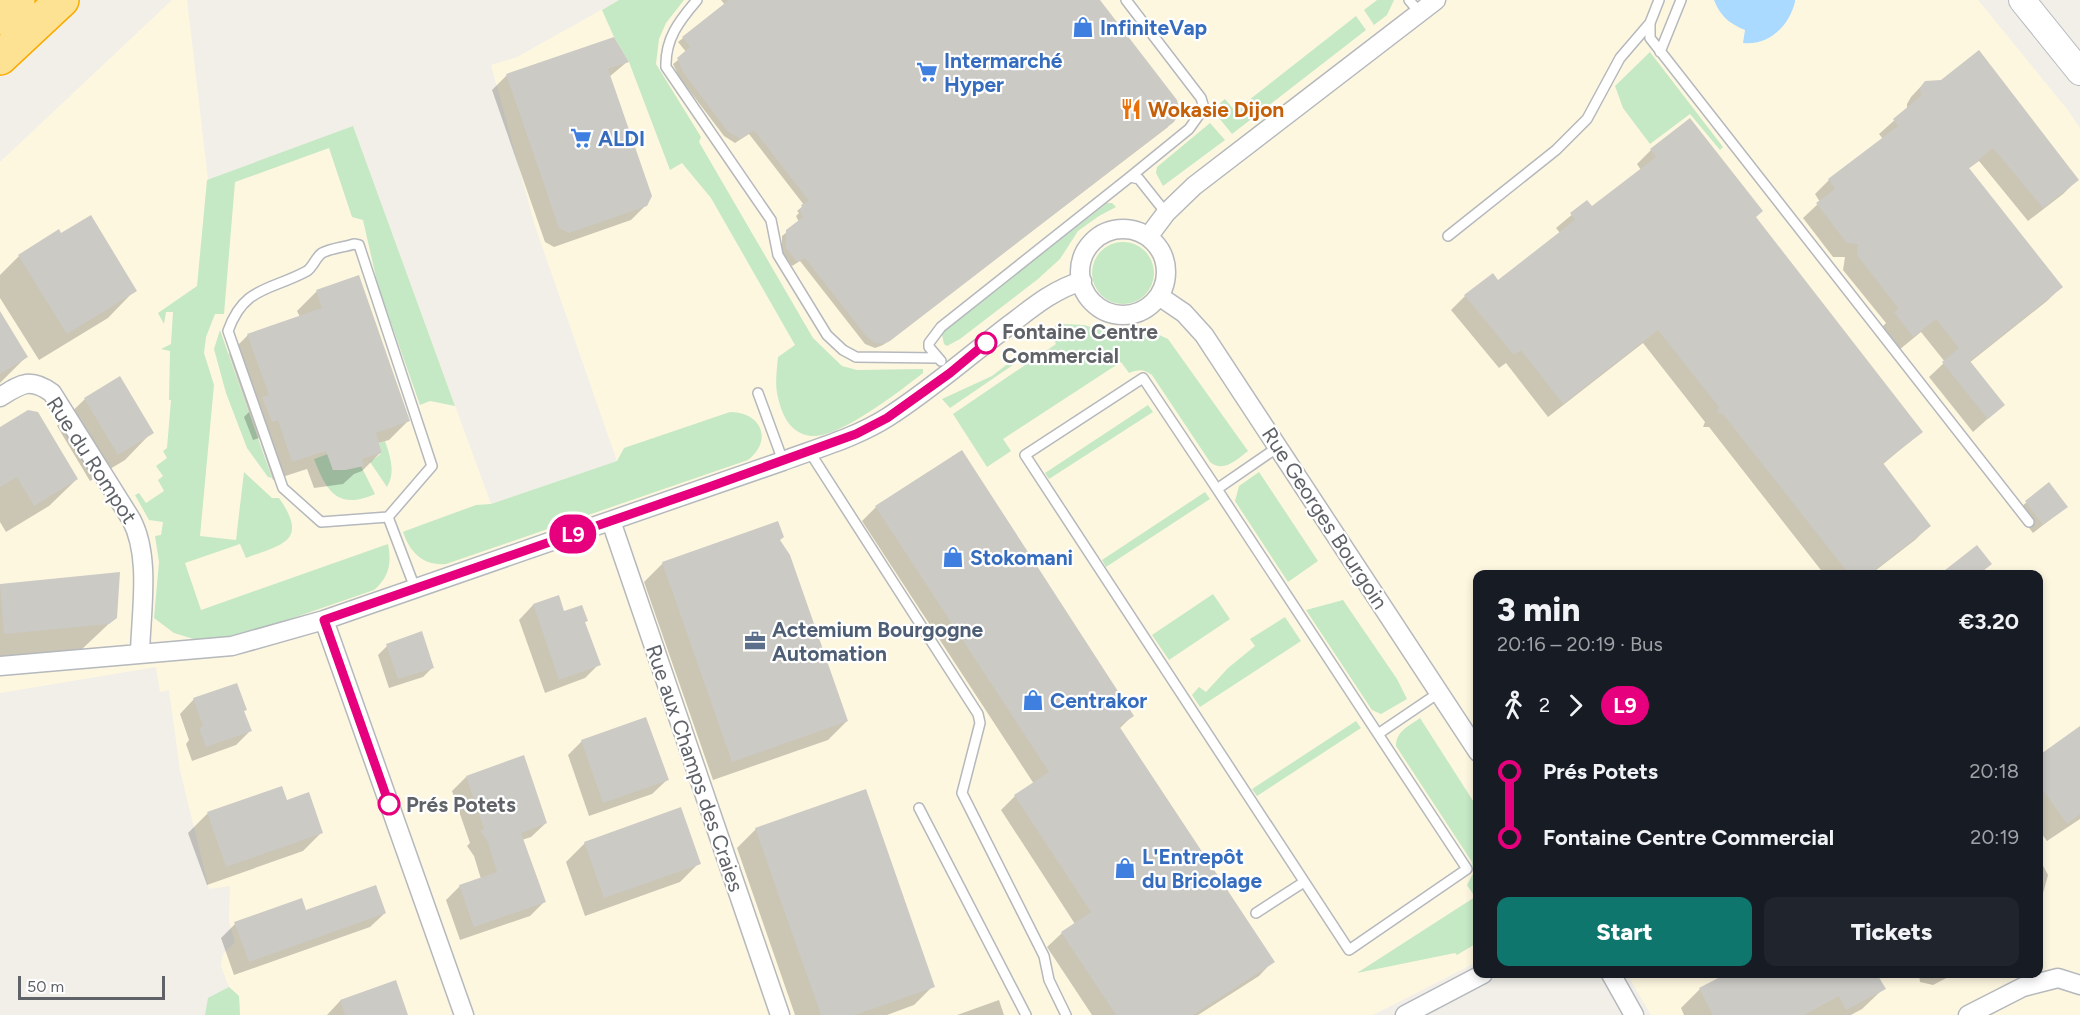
<!DOCTYPE html>
<meta charset="utf-8">
<style>
:root{--surface:#171b24;--page:#20242c;--text:#f1f3f6;--muted:#9ea1a6;--accent:#0f766e}
body{margin:0;font-family:Figtree,sans-serif;background:var(--page);color:var(--text);height:100vh;display:flex;flex-direction:column;font-size:22px;white-space:nowrap}
*{box-sizing:border-box;margin:0}
p{font-size:20px;color:var(--muted)}
.icon{flex:none;width:33px;height:33px;fill:none;stroke:currentColor;stroke-width:2;stroke-linecap:round;stroke-linejoin:round}
.map{position:relative;flex:1;overflow:hidden}
.details{position:absolute;left:1473px;top:570px;width:570px;height:408px;display:flex;flex-direction:column;background:var(--surface);border-radius:12px;box-shadow:0 3px 9px #0003}
.details>*{flex:none}
.badge{padding:0 12px;border-radius:20px;font-size:21px;line-height:39px}
.scale{position:absolute;left:18px;bottom:15px;width:147px;box-sizing:border-box;padding-left:6px;border:3px solid #5f6368;border-top:0;font-size:16px;line-height:21px;white-space:nowrap;color:#5f6368;-webkit-text-stroke:4px #fff;paint-order:stroke}
.map>.badge{position:absolute;translate:-50% -50%;box-shadow:0 0 0 3px #fff}
.legs{display:flex;align-items:center;gap:9px;height:66px;padding:0 24px;font-size:20px}
.legs p{margin-inline-start:auto}
.head{display:flex;align-items:center;justify-content:space-between;height:102px;padding:0 24px}
h1{font-size:33px;font-weight:800;line-height:45px}
.cta{display:flex;gap:12px;margin-top:auto;padding:12px 24px}
.cta a{flex:1;height:69px;border-radius:12px;background:var(--accent);color:#fff;font-size:24px;font-weight:800;line-height:69px;text-align:center}
.cta a+a{background:var(--page);color:var(--text)}
ul{padding:0 24px;list-style:none}
li{display:flex;align-items:center;gap:21px;height:66px;font-size:22px}
li i{display:grid;place-items:center;width:9px;height:100%;margin:0 8px;background:currentColor}
li i::after{content:'';width:15px;height:15px;margin:-8px;border:4px solid;border-radius:50%;background:var(--surface)}
li p{margin-inline-start:auto}
li:first-child i{background:linear-gradient(#0000 50%,currentColor 0)}
li:last-child i{background:linear-gradient(currentColor 50%,#0000 0)}
.map>svg:first-child{display:block}
.commercial{fill:#fef7e0}
.green{fill:#c5e8c5}
.water{fill:#aadaff}
.shadow{fill:#0003}
.building{fill:#cccac5}
.lines{fill:none;stroke-linecap:round;stroke-linejoin:round}
.lane-casing{stroke:#b5b8bc;stroke-width:12}
.street-casing{stroke:#b5b8bc;stroke-width:21}
.secondary-casing{stroke:#b6babf;stroke-width:28}
.highway-casing{stroke:#f9ab00;stroke-width:36}
.lane{stroke:#fff;stroke-width:9}
.street{stroke:#fff;stroke-width:18}
.secondary{stroke:#fff;stroke-width:26}
.highway{stroke:#fde293;stroke-width:33}
.line-1-casing{stroke:#fff;stroke-width:14}
.line-1{stroke:#e6007e;stroke-width:9}
.stop-1-dot{fill:#fff;stroke:#e6007e;stroke-width:3}
.labels{text-anchor:middle;dominant-baseline:central;stroke-width:4.5;stroke-linejoin:round;paint-order:stroke}
.shop-label{font-size:21px;font-weight:bold;fill:#366cbe;stroke:#fff;text-anchor:start}
.food-label{font-size:21px;font-weight:bold;fill:#c56008;stroke:#fff;text-anchor:start}
.stop-label{font-size:21px;font-weight:bold;fill:#5f6368;stroke:#fff;text-anchor:start}
.street-label{font-size:21px;fill:#5f6368;stroke:#fff}
.service-label{font-size:21px;font-weight:bold;fill:#4e5e75;stroke:#fff;text-anchor:start}
</style>
<div class="map">
<svg width="2080" height="1015" viewBox="0 0 2080 1015">
<rect width="100%" height="100%" fill="#f1efe8"/>
<path class="commercial" d="M172,0H187L208,180L353,126L491,504L617,461L535,226L491,65L517,57L619,0H1978L2067,109L2080,128V1015H1651L1627,974H2038V574H1478L1477,962L1373,1015H240L239,996L229,987L221,966L223,954L235,942L229,921L230,886L209,889L180,770L169,690L160,692L156,667L0,693V162Z"/>
<path class="green" d="M619,0H684L666,23L659,39L656,64L701,137L699,142L813,338L842,366L857,370L923,369V373C901,390 840,438 812,436C789,434 781,413 777,393C775,382 777,368 778,357L795,345L711,198L682,163L670,170L629,62L614,37L602,10Z
M1377,0H1394L1387,15L1374,25L1364,10Z
M1356,16L1366,30L1232,134L1219,118L1226,112L1220,103L1225,99L1235,111Z
M1650,52L1723,147L1720,150L1690,114L1650,144L1623,108L1615,86Z
M1210,123L1225,140L1163,186L1156,173L1157,167Z
M353,126L455,406L430,401L420,405L378,286L363,220L352,217L329,148L235,182L224,314H215L206,337L204,353L214,385L200,536L236,540L244,472L272,498H279C309,541 283,544 246,558L240,544L185,563L201,610L388,544C392,563 389,577 374,590L244,635L197,640L174,633L154,618L159,562L155,536L161,535L163,522L149,520L135,495L139,493L146,503L164,491L158,480L163,476L156,466L167,458L163,451L167,448L171,400H169L170,351L161,349L171,344L173,312H166L164,324L158,313L197,286L207,180Z
M1107,203H1112L1116,207L1099,216L1078,231L1060,259L1038,279L960,339L947,346L944,344L942,335L945,330Z
M1092 273a31 31 0 1 1 62 0a31 31 0 1 1-62 0Z
M1064,324L1084,325L1118,335L1155,333L1168,339L1248,451C1236,460 1224,473 1210,462L1152,375C1144,369 1139,369 1129,373L1121,362L1003,439L1011,451L987,467L953,414L1056,344L1049,332L1057,325Z
M220,330L272,478L268,477L247,448L226,393L214,349Z
M1023,352L1026,356L950,408L942,399L992,376Z
M1148,405L1153,412L1049,479L1045,473Z
M730,412C762,412 773,441 748,460L446,564C424,566 410,553 403,532L405,531L476,505L491,504L617,461L624,448Z
M385,441C390,456 396,472 387,487L370,462L382,453L379,443Z
M328,454L333,470H345L361,466L375,494C337,511 326,490 314,459Z
M1259,472L1318,561L1288,582L1235,501L1239,486Z
M1205,492L1210,499L1106,567L1102,560Z
M1213,594L1230,619L1169,660L1152,635Z
M1343,600L1397,679L1407,699L1381,714L1372,710L1306,610Z
M1285,617L1301,641L1200,707L1192,695L1199,687L1206,692L1228,668L1255,646L1250,639Z
M1420,718L1477,807V943L1457,955L1455,953L1357,973L1475,897L1467,885L1473,874L1472,862L1396,746C1396,731 1409,726 1420,718Z
M1356,721L1361,728L1257,796L1252,789Z
M229,987L239,996L240,1015H205L208,998Z"/>
<path class="water" d="M1714,0H1795V2C1789,26 1769,46 1743,43L1745,30C1729,23 1721,17 1714,0Z"/>
<path class="shadow" d="M721,0H1098L1168,127L883,345L875,348L865,344L800,261L792,266L782,253V236L799,222L796,216L799,213L797,211L804,205L749,134L735,143L724,136L679,77L673,64L687,53L678,42L725,5Z
M613,38L627,62L609,77L646,205L631,220L554,247L545,242L492,90L506,76Z
M1925,82L2077,180L2063,194L2028,221L1979,161L1968,169L2061,287L2047,301L1969,363L2003,405L1973,432L1929,377L1945,362L1921,332L1899,350L1881,328L1886,323L1843,270L1845,257H1833L1803,218L1820,202L1815,194L1829,180L1883,139L1879,134L1907,109V104L1911,97Z
M1651,150L1755,218L1921,432L1882,465L1929,526L1915,540L1871,574H1824L1709,427H1703L1705,422L1643,343L1548,417L1506,363L1499,368L1451,310L1465,296L1498,282L1560,233L1556,228L1587,202L1592,208L1641,170L1637,164Z
M19,256L135,290L108,318L39,360L0,298V275Z
M358,277L408,421L389,440L378,443L381,452L362,471L354,474L343,484L314,488L307,469L273,480L259,438L253,440L244,417L249,412L229,354L248,335L300,317L297,311L316,292Z
M0,314L26,357L0,383Z
M119,378L152,432L125,460L90,481L57,426L85,399Z
M0,429L77,479L49,506L6,532L0,522Z
M2049,484L2066,507L2033,533L2016,511Z
M876,507L1132,716L1119,729L1273,961L1259,976L1198,1015H1092L1047,947L1062,933L1075,924L1001,810L1015,796L1034,784L862,521Z
M778,540L847,721L828,740L713,780L644,582L663,563Z
M1977,547L1990,564L1979,574H1942Z
M0,586V585L116,617L80,651L0,659Z
M558,597L563,613L599,664L585,678L545,693L519,620L533,605Z
M387,646L433,667L423,677L389,688L378,655Z
M194,699L243,712L250,731L236,745L192,761L186,744L189,740L180,714Z
M2080,728V819L2047,841L2038,829V757Z
M582,741L667,780L652,794L589,816L568,755Z
M466,777L546,823L531,837L522,840L544,902L530,916L460,940L446,900L460,886L481,879L474,856L467,846L470,843L452,791Z
M281,788L286,802L322,832L303,851L207,885L188,833L207,814Z
M756,829L933,986L914,1005L887,1015H795L737,848Z
M585,843L699,863L680,882L585,916L566,862Z
M2038,856L2048,875L2042,897L2038,900Z
M305,912L385,913L370,927L234,975L221,938L235,924Z
M1729,974H1876L1882,984V990L1862,1009L1851,1015H1684L1681,1008L1700,989Z
M1919,974H1954L1933,985L1920,982Z
M999,1000L1004,1015H957Z
M340,1001L406,1015H327Z"/>
<path class="building" d="M729,0H1100L1177,100L1180,112L1174,122L890,341L884,344L875,343L867,337L805,258L797,262L786,248V230L803,217L799,210L802,207L801,205L809,201L754,130L741,139L728,132L683,72L677,58L690,47L682,37Z
M614,37L629,62L608,69L652,196L647,206L569,233L559,228L506,74Z
M1979,50L2079,180L2043,208L1993,148L1969,168L2063,287L1970,361L2005,405L1988,419L1942,362L1959,348L1936,319L1913,337L1894,312L1899,309L1857,255L1858,244L1847,243L1816,203L1835,189L1828,179L1898,126L1893,119L1921,96L1920,88L1925,81L1941,80Z
M1690,118L1763,211L1756,217L1923,432L1883,463L1931,526L1870,574H1849L1723,414L1717,413L1719,407L1658,330L1563,404L1521,350L1514,355L1464,295L1493,273L1498,280L1575,220L1570,213L1587,200L1592,206L1656,157L1650,149Z
M91,215L137,291L67,334L18,255L59,229L61,233Z
M359,275L410,421L376,433L382,453L362,459L364,466L345,470H333L326,451L292,462L278,420L272,422L262,397L269,395L247,334L322,308L316,290Z
M0,311L28,357L0,374Z
M120,376L154,433L118,455L84,398Z
M28,410L38,412L78,479L34,506L17,477L0,487V427Z
M962,450L1134,716L1119,726L1275,962L1193,1015H1116L1061,932L1091,912L1014,795L1049,772L875,506Z
M2049,482L2068,507L2043,525L2025,501Z
M778,521L784,537L780,540L790,555L848,721L732,762L662,562Z
M1977,545L1992,564L1979,574H1940Z
M120,572L117,618L109,624L4,634L0,584Z
M559,595L564,611L582,605L588,621L585,622L601,665L559,680L533,604Z
M422,631L434,668L398,679L386,644Z
M237,683L247,710L244,711L252,731L206,747L199,728L203,726L193,698Z
M646,717L669,780L603,803L581,740Z
M2080,726V814L2067,824L2038,783V756Z
M524,755L547,823L521,833L546,902L474,927L459,885L497,872L488,842L480,831L484,829L466,776Z
M282,786L287,800L309,792L323,833L226,867L207,812Z
M866,789L935,987L855,1015H821L755,828Z
M681,807L701,864L604,898L584,842Z
M376,885L386,913L249,962L234,922L302,898L306,910Z
M1726,974H1877L1886,989L1846,1010L1839,996L1804,1015H1713L1699,988Z
M396,980L408,1015H345L340,1000Z"/>
<g class="lines">
<defs>
<path id="lane" d="M697,0C679,21 665,39 666,67L771,220L778,255L827,335L843,350L856,357L938,358
M1126,0L1201,98L1204,108L1189,129L1130,177
M1409,0L1420,13
M1659,0L1650,23V38L2029,522
M1660,52L1681,0
M1448,236L1556,150L1587,119L1620,58L1650,23
M354,244L359,245L432,466L388,517L321,522L283,488L228,331C244,286 270,291 307,271C313,267 316,257 322,253C331,248 345,247 354,244Z
M941,361L929,347V343L941,327L1130,177L1139,179L1166,213
M758,393L783,461
M1278,447L1217,489L1143,378L1025,455L1349,950L1467,869L1378,734L1440,692
M809,451L978,714L980,723L962,793L1044,956L1049,980L1066,1015
M1217,489L1378,734
M388,517L415,588
M919,808L1026,1015
M1256,913L1304,882"/>
<path id="street" d="M1080 272a43 43 0 1 1 86 0a43 43 0 1 1-86 0Z
M1148,237L1166,213L1194,186L1436,0
M1159,296L1184,313L1204,335L1478,752
M0,397C21,384 30,377 52,393L131,519C151,556 141,611 140,653
M611,521L780,1015
M324,620L464,1015
M0,666L232,646L324,620L783,461C818,448 857,437 888,417C932,389 971,354 1012,323C1034,306 1055,289 1082,281
M1611,974L1634,1015
M1405,1015L1483,974
M1968,1015L2023,987L2058,978L2080,985"/>
<path id="secondary" d="M2022,0L2080,72"/>
<path id="highway" d="M0,18L18,0
M0,58L62,0"/>
</defs>
<use href="#lane" class="lane-casing"/>
<use href="#street" class="street-casing"/>
<use href="#secondary" class="secondary-casing"/>
<use href="#highway" class="highway-casing"/>
<use href="#lane" class="lane"/>
<use href="#street" class="street"/>
<use href="#secondary" class="secondary"/>
<use href="#highway" class="highway"/>
</g>
<g class="lines">
<defs>
<path id="line-1" d="M389,804L324,620L709,487L856,434L887,418L950,373L986,343"/>
</defs>
<use href="#line-1" class="line-1-casing"/>
<use href="#line-1" class="line-1"/>
</g>
<defs>
<symbol id="shop-bare" viewBox="-9 -9 18 18"><path d="M-5-2.5h2.3a2.7 3.5 0 0 1 5.4 0H5L5.5 6h-11ZM-1.5-2.5h3a1.5 2.3 0 0 0-3 0Z" fill="#3f7fe0" stroke="#fff" stroke-width="2.5" paint-order="stroke"/></symbol>
<symbol id="supermarket-bare" viewBox="-9 -9 18 18"><path d="M-6-5.5h2.5l.6 2H6L4.5 2H-2.5L-4.4-4H-6ZM-1.5 3.2a1.3 1.3 0 1 0 .1 0ZM3 3.2a1.3 1.3 0 1 0 .1 0Z" fill="#3f7fe0" stroke="#fff" stroke-width="2.5" paint-order="stroke"/></symbol>
<symbol id="restaurant-bare" viewBox="-9 -9 18 18"><path d="M-5-6h1v4h1v-4h1v4h1v-4h1v5L-1.5 .5V6h-2V.5L-5-1ZM5-6V6H3V1.5H1.5Q1.5-4 5-6Z" fill="#e8710a" stroke="#fff" stroke-width="2.5" paint-order="stroke"/></symbol>
<symbol id="office-bare" viewBox="-9 -9 18 18"><path d="M-6-3h4V-5.5h4V-3h4V5H-6ZM-1-4.5V-3h2v-1.5ZM-6 0V1H6V0Z" fill="#5c6f8a" stroke="#fff" stroke-width="2.5" paint-order="stroke"/></symbol>
</defs>
<g fill-rule="evenodd">
<use href="#shop-bare" x="1068" y="12" width="30" height="30"/>
<use href="#supermarket-bare" x="912" y="57" width="30" height="30"/>
<use href="#restaurant-bare" x="1116" y="94" width="30" height="30"/>
<use href="#supermarket-bare" x="566" y="123" width="30" height="30"/>
<use href="#shop-bare" x="938" y="542" width="30" height="30"/>
<use href="#office-bare" x="740" y="626" width="30" height="30"/>
<use href="#shop-bare" x="1018" y="685" width="30" height="30"/>
<use href="#shop-bare" x="1110" y="853" width="30" height="30"/>
</g>
<g class="stop-1-dot">
<circle cx="986" cy="343" r="10"/>
<circle cx="389" cy="804" r="10"/>
</g>
<g class="labels">
<g class="shop-label">
<text x="1100" y="27">InfiniteVap</text>
<text x="944" y="60">Intermarché<tspan x="944" dy="24">Hyper</tspan></text>
<text x="598" y="138">ALDI</text>
<text x="970" y="557">Stokomani</text>
<text x="1050" y="700">Centrakor</text>
<text x="1142" y="856">L'Entrepôt<tspan x="1142" dy="24">du Bricolage</tspan></text>
</g>
<g class="food-label">
<text x="1148" y="109">Wokasie Dijon</text>
</g>
<g class="stop-label">
<text x="1002" y="331">Fontaine Centre<tspan x="1002" dy="24">Commercial</tspan></text>
<text x="406" y="804">Prés Potets</text>
</g>
<g class="street-label">
<text transform="translate(92 460) rotate(57)">Rue du Rompot</text>
<text transform="translate(1325 518) rotate(57)">Rue Georges Bourgoin</text>
<text transform="translate(695 768) rotate(71)">Rue aux Champs des Craies</text>
</g>
<g class="service-label">
<text x="772" y="629">Actemium Bourgogne<tspan x="772" dy="24">Automation</tspan></text>
</g>
</g>
</svg>
<div class="scale">50 m</div>
<b class="badge" style="left:573px;top:534px;background:#e6007e;color:#fff">L9</b>
<section class="details">
<div class="head"><div><h1>3 min</h1><p>20:16 – 20:19 · Bus</p></div><b>€3.20</b></div>
<div class="legs"><svg class="icon" aria-label="walk" viewBox="0 0 24 24"><circle cx="13" cy="4" r="2"/><path d="M13 8l-2 6 4 7M11 14l-3 7M7 12l3-4h3l4 4"/></svg>2<svg class="icon" aria-label="forward" viewBox="0 0 24 24"><path d="M9 5l7 7-7 7"/></svg><b class="badge" style="background:#e6007e;color:#fff">L9</b></div>
<ul>
<li><i style="color:#e6007e"></i><b>Prés Potets</b><p>20:18</p></li>
<li><i style="color:#e6007e"></i><b>Fontaine Centre Commercial</b><p>20:19</p></li>
</ul>
<div class="cta"><a>Start</a><a>Tickets</a></div>
</section>
</div>
